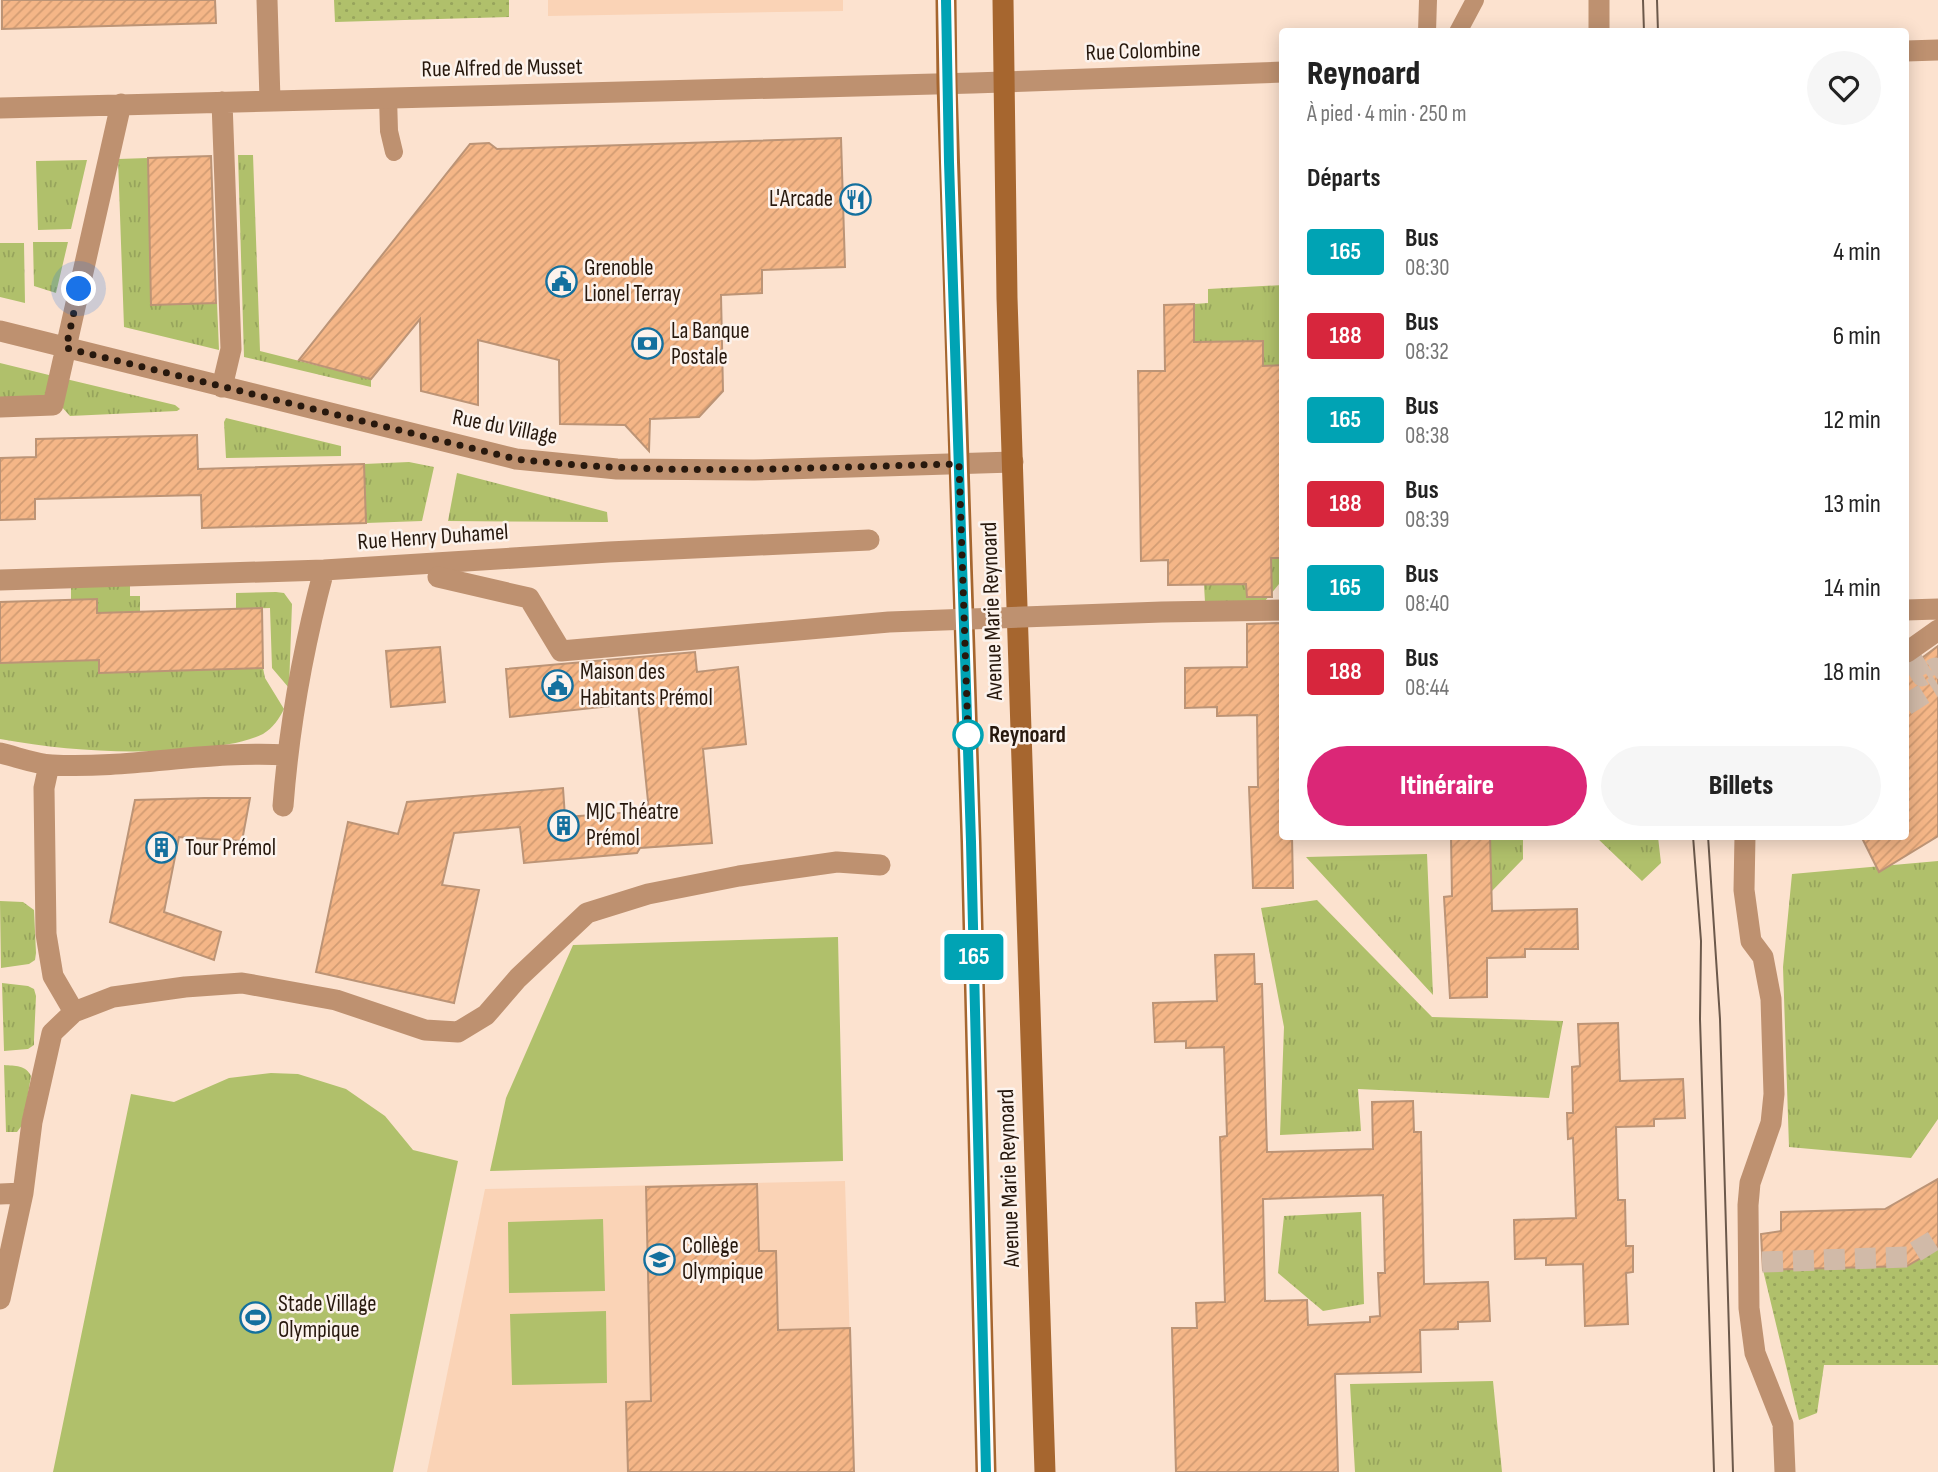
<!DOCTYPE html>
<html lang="fr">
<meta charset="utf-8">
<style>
:root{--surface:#fff;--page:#f6f6f6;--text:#222;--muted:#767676;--accent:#db2777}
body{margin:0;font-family:"Sofia Sans Condensed",sans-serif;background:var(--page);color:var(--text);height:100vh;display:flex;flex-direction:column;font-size:26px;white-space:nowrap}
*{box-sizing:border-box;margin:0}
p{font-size:23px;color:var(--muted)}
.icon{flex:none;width:38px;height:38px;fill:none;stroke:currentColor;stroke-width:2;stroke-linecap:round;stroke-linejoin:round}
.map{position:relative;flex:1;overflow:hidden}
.side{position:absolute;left:1279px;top:28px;width:630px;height:812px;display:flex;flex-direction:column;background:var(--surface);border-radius:7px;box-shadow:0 4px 18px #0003}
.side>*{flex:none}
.badge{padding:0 14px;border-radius:5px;font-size:24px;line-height:46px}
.you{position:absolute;width:35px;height:35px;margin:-18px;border:5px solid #fff;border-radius:50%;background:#1a73e8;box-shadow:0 0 0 10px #1a73e833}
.map>.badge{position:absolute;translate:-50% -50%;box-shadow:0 0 0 4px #fff}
h2{padding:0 28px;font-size:26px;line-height:63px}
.round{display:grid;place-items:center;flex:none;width:74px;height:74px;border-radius:37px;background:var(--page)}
.overview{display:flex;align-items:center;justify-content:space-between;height:119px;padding:0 28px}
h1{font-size:33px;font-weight:800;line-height:52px}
.action{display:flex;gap:14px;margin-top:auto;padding:14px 28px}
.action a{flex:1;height:80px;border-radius:42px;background:var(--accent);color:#fff;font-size:28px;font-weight:800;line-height:80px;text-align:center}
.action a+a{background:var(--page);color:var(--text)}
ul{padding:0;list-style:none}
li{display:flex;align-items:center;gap:21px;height:84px;padding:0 28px}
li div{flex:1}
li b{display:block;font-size:26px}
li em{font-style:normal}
li .badge{min-width:77px;font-weight:700;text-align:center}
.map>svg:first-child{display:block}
.built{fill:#fad3b6}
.grass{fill:url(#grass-tufts)}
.park{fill:url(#park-dots)}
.pitch{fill:#b0c06b}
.building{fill:url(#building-hatch);stroke:#bc9476;stroke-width:2;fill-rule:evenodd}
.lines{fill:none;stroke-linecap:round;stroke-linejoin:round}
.street-tunnel{stroke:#d1baa8;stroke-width:21;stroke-dasharray:21 10;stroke-linecap:butt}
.lane{stroke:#be9170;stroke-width:18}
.street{stroke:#be9170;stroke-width:21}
.secondary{stroke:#a6662f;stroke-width:21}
.tram{stroke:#6c594b;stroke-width:2}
.street-bridge{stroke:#be9170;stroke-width:21}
.line-casing{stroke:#fff;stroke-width:16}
.line{stroke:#00a3b4;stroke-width:10}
.walk{stroke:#27180d;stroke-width:7;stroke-dasharray:0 12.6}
.stop-dot{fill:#fff;stroke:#00a3b4;stroke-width:3.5}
.labels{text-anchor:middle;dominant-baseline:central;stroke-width:5;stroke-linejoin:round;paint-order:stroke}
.street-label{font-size:23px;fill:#27180d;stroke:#fcf3ed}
.poi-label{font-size:23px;fill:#27180d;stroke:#fcf3ed;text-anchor:start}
.stop-label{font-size:23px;font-weight:bold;fill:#27180d;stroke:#fcf3ed;text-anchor:start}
</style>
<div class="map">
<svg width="1938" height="1472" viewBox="0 0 1938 1472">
<defs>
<pattern id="grass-tufts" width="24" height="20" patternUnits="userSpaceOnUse" patternTransform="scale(1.75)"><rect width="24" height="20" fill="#b0c06b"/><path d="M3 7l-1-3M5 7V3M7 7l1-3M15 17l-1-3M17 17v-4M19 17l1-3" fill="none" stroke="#97a45c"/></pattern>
<pattern id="park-dots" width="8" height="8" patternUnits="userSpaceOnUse" patternTransform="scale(1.75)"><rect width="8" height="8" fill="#b0c06b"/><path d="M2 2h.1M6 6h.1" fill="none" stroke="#97a45c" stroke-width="1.8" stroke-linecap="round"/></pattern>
<pattern id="building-hatch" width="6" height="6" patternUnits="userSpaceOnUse" patternTransform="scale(1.75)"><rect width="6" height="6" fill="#f5b687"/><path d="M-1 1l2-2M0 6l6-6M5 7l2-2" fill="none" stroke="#d29c73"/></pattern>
</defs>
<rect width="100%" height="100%" fill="#fce2cf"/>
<path class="built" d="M548,0H843V11L548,16Z
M845,1181L854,1472H427L485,1189Z"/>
<path class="grass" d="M238,155H253L260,351L371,379V387L244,357Z
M148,158L151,304L217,303L219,350L124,327L118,159Z
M87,160L71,229L38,230L36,161Z
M33,242H68L56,293L34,286Z
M0,243H24L25,303L0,297Z
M1283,285V365L1263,366L1194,342V304L1208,303V289Z
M0,363L53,376L47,400L0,401Z
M66,379L175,405L180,409L177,411L70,416L60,405Z
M226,418L341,446V456L226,458L224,422Z
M409,462L434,467L422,521L366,523L364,464Z
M457,473L607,512L608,522L448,521Z
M1271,558H1283V572L1279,573V584L1265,601L1205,602L1204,585L1271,584Z
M130,583V596H140V612L97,613L96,599L71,600V585Z
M276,592L284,593L292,604L289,688L272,668L270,608L236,609V593Z
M99,660V673L263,668L265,678L284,709C279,719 273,728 263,734C244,743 221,746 200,748C133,755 66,751 0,739V663Z
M1523,836V859L1491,892L1490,837Z
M1596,837H1658L1661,863L1642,881Z
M1427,854L1433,995L1306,857Z
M1938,861V1119L1911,1158L1789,1147L1783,967L1792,874Z
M1317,900L1432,1017L1563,1021L1549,1098L1358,1089L1361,1131L1280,1135L1284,1027L1261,908Z
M0,901L23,902L34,910L36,953L35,960L29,964L1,968Z
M2,983L28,986L34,989L36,996L34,1040V1045L28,1049L4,1051Z
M4,1065C15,1066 26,1065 31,1076L23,1124L17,1132H6Z
M1361,1212L1364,1304L1323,1311L1278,1273L1284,1216Z
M1493,1381L1502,1472H1355L1350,1384Z"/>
<path class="park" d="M334,0H509V17L335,22Z
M1938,1248V1365H1824L1817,1413L1799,1420L1763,1270L1907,1266Z"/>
<path class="pitch" d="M838,937L843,1161L490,1171L506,1098L573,945Z
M271,1073L298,1074L346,1089L385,1116L413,1150L458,1161L393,1472H53L131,1094L174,1102L229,1078Z
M603,1219L605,1291L509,1293L508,1222Z
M606,1311L607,1383L512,1385L510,1314Z"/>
<path class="building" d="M2,0H215L216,23L2,29Z
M841,138L845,267L762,270V293L721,295L723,391L699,417L650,419L649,451L625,425L560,424L559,360L478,340V405L421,391L420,319L371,379L299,360L470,144L489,143L497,149Z
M211,156L216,303L151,305L148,158Z
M1194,304V342L1263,341V366L1283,365V558H1271L1272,597H1247L1246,584L1168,585V560L1141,561L1138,371H1165L1164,305Z
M197,435L198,469L364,464L366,523L202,528L201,495L35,499V519L0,520V458L36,457V439Z
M97,599V613L262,608L263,668L99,673V660L0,663V602Z
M1283,623V836H1292L1293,888H1253L1249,787H1258L1257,715L1217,716V707L1185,708V668L1247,667V624Z
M1938,646V836L1879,872L1861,836H1906V665L1915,663Z
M440,647L445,702L391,707L386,651Z
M695,652L697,672L738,667L746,744L703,749L712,843L640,848L637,853L524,863L520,827L454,833L442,885L479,890L454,1003L316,972L348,822L398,834L407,802L563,788L565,817L649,811L638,703L510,717L506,669Z
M205,798H250L242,841L179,837L164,912L221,932L214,960L110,922L135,800Z
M1451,836H1490L1492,911L1577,909L1578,949H1525V957L1487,958V997L1450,998L1444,897L1452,896Z
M1254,954L1255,984H1262L1267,1152L1373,1149L1372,1102L1413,1101L1414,1132H1421L1424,1284L1488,1282L1490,1321L1458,1322V1329L1420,1330L1421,1372L1335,1374L1338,1472H1176L1172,1328H1197L1196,1303L1225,1302L1220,1137L1227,1136L1224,1047L1186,1048V1041L1155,1042L1153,1003L1217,1001L1215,955ZM1383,1195L1385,1273H1378L1380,1316L1370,1317V1322L1308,1325L1307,1300L1265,1301L1263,1199Z
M1618,1023L1620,1081L1683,1079L1685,1118L1654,1119V1126L1616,1127L1618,1200H1625L1626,1246H1633V1272L1626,1273L1628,1324L1585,1326L1583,1264L1546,1265V1258L1515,1259L1514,1220L1576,1218L1573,1138L1568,1139L1567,1113H1573L1572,1067L1580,1066L1578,1024Z
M1938,1179V1248L1907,1266L1763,1270L1761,1234L1781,1231V1212L1885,1209Z
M757,1184L759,1251H776L778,1330L850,1328L854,1472H628L626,1402L651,1401L646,1187Z"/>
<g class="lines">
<path class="street-tunnel" d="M1912,659L1922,676L1935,668L1938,673
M1906,705L1938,685
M1762,1262L1907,1257L1938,1238"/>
<path class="lane" d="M1427,32L1428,0
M1458,32L1475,0
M388,97L389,131L394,152"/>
<path class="street" d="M267,0L270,100
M1599,0V32
M1906,51L1938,50
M222,102L231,349L222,387
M0,108L973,83L1283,72
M0,331L516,459L617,469L754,470L1013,462
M0,407L53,405L121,104
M0,580L324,570L609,552L869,540
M1906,610L1938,609
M1907,652L1938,630
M0,753C17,757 35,764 52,765C131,769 209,750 287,755
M49,765L44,788L46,934L53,976L74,1012
M283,806C289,727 303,648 324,570
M1745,836L1744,890L1751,941L1763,957L1771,999L1774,1094L1771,1123L1750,1183L1748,1205L1749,1308L1755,1353L1783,1424L1785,1472
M0,1194L23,1193
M0,1299L23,1193L32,1122L52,1033L74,1012L113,997L185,987L242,983L336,1000L425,1030L458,1032L486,1015L518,978L587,913L648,894L739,876L837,862L880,865"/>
<path class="secondary" d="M946,0L947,83L971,842L986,1472
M1003,0L1007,298L1045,1472"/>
<path class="tram" d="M1643,0L1644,32
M1657,0L1658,32
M1693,836L1701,941L1700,1019L1714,1472
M1708,836L1720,1019L1733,1472"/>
<path class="street-bridge" d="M438,577L529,598L561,651L889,622L1162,612L1283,610"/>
</g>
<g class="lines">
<defs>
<path id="line" d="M946,0L949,162L971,842L986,1472"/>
</defs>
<use href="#line" class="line-casing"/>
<use href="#line" class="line"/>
<path class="walk" d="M79,289L66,348L516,459C663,477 811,467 959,464L968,735"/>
</g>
<defs>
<symbol id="restaurant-ring" viewBox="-11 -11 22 22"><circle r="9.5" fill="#fcf3ed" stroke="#14709e" stroke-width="1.5"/><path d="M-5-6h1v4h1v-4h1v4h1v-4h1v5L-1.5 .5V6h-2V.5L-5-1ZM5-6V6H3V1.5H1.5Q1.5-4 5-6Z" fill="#14709e"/></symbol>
<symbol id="civic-ring" viewBox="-11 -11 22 22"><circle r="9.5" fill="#fcf3ed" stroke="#14709e" stroke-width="1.5"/><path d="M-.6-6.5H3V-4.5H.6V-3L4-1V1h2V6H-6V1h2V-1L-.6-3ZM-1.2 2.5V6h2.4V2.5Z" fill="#14709e"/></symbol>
<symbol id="bank-ring" viewBox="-11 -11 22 22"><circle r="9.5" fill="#fcf3ed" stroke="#14709e" stroke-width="1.5"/><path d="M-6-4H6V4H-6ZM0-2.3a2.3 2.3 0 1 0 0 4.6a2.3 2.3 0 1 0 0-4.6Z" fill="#14709e"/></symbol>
<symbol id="building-ring" viewBox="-11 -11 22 22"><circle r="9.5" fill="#fcf3ed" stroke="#14709e" stroke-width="1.5"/><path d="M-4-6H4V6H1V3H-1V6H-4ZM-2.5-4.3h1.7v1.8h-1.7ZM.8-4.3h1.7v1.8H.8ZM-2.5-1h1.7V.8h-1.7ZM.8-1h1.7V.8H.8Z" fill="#14709e"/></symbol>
<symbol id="school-ring" viewBox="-11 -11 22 22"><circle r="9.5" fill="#fcf3ed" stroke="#14709e" stroke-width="1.5"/><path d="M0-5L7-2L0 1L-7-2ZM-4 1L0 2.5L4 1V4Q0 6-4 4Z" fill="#14709e"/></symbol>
<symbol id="stadium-ring" viewBox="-11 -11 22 22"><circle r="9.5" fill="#fcf3ed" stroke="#14709e" stroke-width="1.5"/><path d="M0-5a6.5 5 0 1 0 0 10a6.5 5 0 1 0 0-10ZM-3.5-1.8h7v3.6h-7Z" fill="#14709e"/></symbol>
</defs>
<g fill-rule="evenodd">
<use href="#restaurant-ring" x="838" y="182" width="35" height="35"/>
<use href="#civic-ring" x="544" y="264" width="35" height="35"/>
<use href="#bank-ring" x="630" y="326" width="35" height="35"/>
<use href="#civic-ring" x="540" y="668" width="35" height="35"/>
<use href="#building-ring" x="546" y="808" width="35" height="35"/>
<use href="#building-ring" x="144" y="830" width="35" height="35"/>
<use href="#school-ring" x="642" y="1242" width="35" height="35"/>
<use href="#stadium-ring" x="238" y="1300" width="35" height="35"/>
</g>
<circle class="stop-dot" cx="968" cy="735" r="14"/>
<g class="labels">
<g class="street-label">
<text transform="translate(1143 51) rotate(-2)">Rue Colombine</text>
<text transform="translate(502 68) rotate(-1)">Rue Alfred de Musset</text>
<text transform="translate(505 427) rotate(11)">Rue du Village</text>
<text transform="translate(433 537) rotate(-4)">Rue Henry Duhamel</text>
<text transform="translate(992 611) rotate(-92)">Avenue Marie Reynoard</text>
<text transform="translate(1009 1178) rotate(-92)">Avenue Marie Reynoard</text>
</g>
<g class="poi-label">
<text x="833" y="199" text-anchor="end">L'Arcade</text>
<text x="584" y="268">Grenoble<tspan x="584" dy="26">Lionel Terray</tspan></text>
<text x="671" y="331">La Banque<tspan x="671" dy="26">Postale</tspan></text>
<text x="580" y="672">Maison des<tspan x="580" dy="26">Habitants Prémol</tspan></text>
<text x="586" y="812">MJC Théatre<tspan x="586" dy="26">Prémol</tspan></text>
<text x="185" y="848">Tour Prémol</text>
<text x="682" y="1246">Collège<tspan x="682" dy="26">Olympique</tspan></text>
<text x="278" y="1304">Stade Village<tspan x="278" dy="26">Olympique</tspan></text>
</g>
<g class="stop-label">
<text x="989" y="735">Reynoard</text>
</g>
</g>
</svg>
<div class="you" style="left:79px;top:289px"></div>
<b class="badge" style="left:974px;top:957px;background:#00a3b4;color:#fff">165</b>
<section class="side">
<div class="overview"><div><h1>Reynoard</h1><p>À pied · 4 min · 250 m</p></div><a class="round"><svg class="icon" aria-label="heart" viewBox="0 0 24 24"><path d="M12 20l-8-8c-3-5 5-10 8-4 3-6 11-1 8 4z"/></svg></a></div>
<h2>Départs</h2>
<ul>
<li><span class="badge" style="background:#00a3b4;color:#fff">165</span><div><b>Bus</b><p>08:30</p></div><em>4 min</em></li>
<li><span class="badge" style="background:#d7263d;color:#fff">188</span><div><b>Bus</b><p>08:32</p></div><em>6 min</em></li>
<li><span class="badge" style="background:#00a3b4;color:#fff">165</span><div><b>Bus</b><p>08:38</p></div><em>12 min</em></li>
<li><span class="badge" style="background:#d7263d;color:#fff">188</span><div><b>Bus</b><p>08:39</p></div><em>13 min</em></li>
<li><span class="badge" style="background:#00a3b4;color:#fff">165</span><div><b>Bus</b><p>08:40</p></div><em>14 min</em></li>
<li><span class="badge" style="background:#d7263d;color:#fff">188</span><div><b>Bus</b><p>08:44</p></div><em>18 min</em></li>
</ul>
<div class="action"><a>Itinéraire</a><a>Billets</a></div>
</section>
</div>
